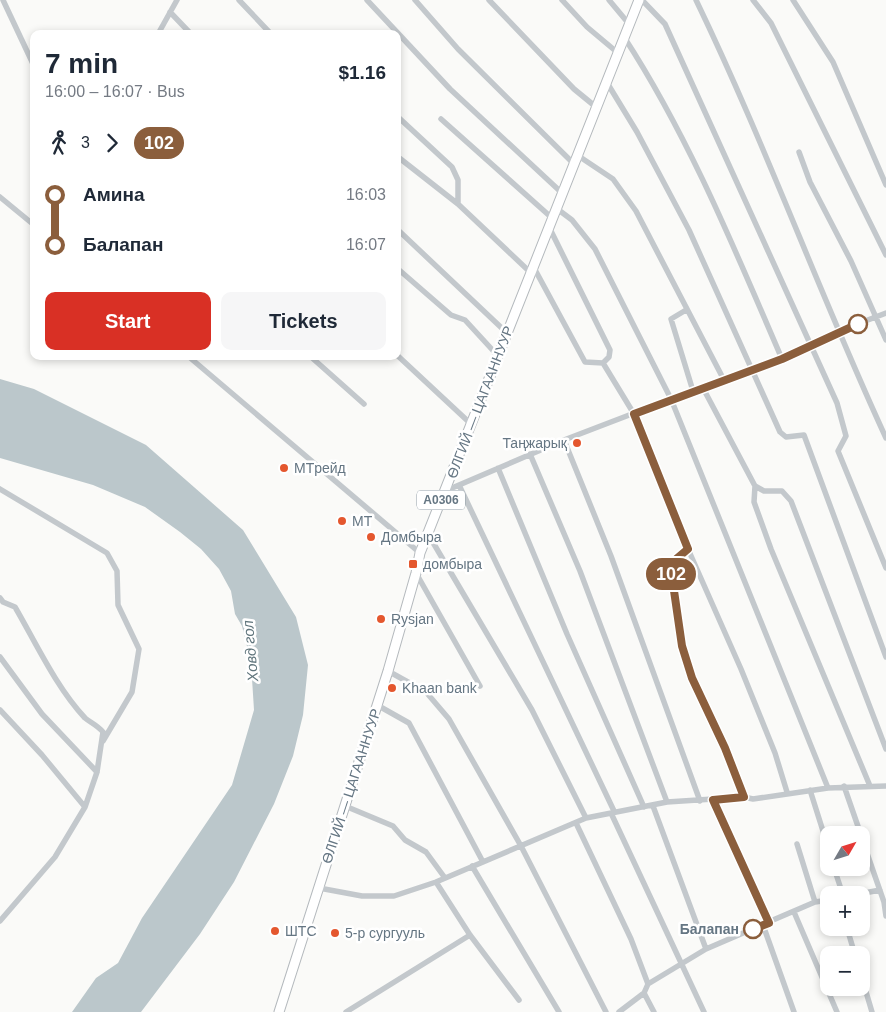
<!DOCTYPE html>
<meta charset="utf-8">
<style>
:root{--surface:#fff;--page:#f6f6f7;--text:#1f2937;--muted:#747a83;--accent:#d93025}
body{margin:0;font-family:Helvetica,sans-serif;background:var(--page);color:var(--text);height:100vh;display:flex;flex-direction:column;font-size:19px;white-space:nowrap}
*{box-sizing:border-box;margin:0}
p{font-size:16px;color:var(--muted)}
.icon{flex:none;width:28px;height:28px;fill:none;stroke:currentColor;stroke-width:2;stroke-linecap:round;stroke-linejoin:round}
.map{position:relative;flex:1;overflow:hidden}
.details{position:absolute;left:30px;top:30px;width:371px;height:330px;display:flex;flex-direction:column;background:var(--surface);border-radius:10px;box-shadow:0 2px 8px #0003}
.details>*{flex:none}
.badge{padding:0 10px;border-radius:16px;font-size:18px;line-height:32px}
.needle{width:32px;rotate:51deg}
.tools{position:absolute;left:820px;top:826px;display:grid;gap:10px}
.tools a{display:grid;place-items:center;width:50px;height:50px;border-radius:10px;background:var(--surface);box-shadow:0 2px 8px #0003;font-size:25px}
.map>.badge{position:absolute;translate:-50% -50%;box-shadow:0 0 0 2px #fff}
.legs{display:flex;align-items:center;gap:8px;height:55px;padding:0 15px;font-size:16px}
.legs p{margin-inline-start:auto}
.head{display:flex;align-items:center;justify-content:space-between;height:85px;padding:0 15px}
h1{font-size:28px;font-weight:700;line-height:38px}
.button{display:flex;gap:10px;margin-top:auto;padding:10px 15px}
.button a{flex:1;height:58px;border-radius:10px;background:var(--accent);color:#fff;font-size:20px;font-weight:700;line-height:58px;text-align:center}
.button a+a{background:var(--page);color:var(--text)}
ul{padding:0 15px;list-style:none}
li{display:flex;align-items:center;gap:18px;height:50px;font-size:19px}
li i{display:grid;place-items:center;width:8px;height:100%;margin:0 6px;background:currentColor}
li i::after{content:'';width:12px;height:12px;margin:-6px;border:4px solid;border-radius:50%;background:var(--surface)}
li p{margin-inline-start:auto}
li:first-child i{background:linear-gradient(#0000 50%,currentColor 0)}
li:last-child i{background:linear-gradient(currentColor 50%,#0000 0)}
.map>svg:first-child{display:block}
.water{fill:#bbc7cb}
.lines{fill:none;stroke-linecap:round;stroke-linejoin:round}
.highway-casing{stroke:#b4b9bd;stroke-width:11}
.minor{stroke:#c3c8cc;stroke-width:5.5}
.highway{stroke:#fff;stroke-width:9}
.line-1-casing{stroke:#fff;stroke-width:11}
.line-1{stroke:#8b5e3c;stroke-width:8}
.stop-1-dot{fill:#fff;stroke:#8b5e3c;stroke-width:2.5}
.poi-dot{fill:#e4572e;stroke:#fff;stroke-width:2}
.labels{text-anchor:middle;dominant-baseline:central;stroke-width:5;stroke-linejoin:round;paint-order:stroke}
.shield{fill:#fff;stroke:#939fa8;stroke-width:1}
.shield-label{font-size:12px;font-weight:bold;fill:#657683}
.street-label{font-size:14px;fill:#657683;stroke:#fff}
.poi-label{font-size:14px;fill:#657683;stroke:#fff;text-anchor:start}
.stop-label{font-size:14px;font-weight:bold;fill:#657683;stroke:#fff;text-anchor:end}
.water-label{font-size:15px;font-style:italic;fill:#60757c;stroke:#fff}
</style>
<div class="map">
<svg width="886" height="1012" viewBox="0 0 886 1012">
<rect width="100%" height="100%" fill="#fafaf8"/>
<path class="water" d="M0,379L34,389L146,445L243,530L296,617L308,665L303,715L293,756L274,804L234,882L200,934L141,1012H72L96,978L118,963L142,918L232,785L254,710L251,663L242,626L235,614L231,591L219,569L201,549L180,532L145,507L93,485L0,458Z"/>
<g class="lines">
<defs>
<path id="highway" d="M279,1012L388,671L416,573L420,553L639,0"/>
</defs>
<use href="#highway" class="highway-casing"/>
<path class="minor" d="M3,0L34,66
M239,0L271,34
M367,0L450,89L562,193
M415,0L458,49L574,164
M489,0L574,89L596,107
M562,0L587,27L618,53
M609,0L629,24
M642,0L665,24L837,403L846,436L838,451L886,568
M696,0C765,143 819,293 886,438
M753,0L771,23L886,255
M793,0L833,62L886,185
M170,12L191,34
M158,34L177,0
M624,37C689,137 735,250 782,359
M606,81L637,132L689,230L780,432L786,437L804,435L886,657
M398,117L452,167L458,180V204
M441,119L552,218
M799,152L810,182L851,261L886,340
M577,155L613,179L636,211L725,382
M398,157L458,204L531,273
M0,197L34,225
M556,208L572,220L595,249L671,399L828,788
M549,227L610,350L609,357L603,363L634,414L688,549L741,669L775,753L787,792
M398,230L507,333
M533,266L585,362L603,363
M398,269L451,315L465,320L498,356
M686,310L671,319L693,391
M188,356L420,553
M310,356L364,404
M398,356L471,424
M703,388L755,486L754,502L771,549L870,786
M564,440L611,556L700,801
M530,454L580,571L667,802
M498,468L567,634L644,807
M459,485L614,811
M755,486L764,491H782L791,501L886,749
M0,489L107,553L117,571L118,605L139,649L132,692L103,741
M445,491L564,440L671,399L752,371L839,331L886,313
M428,534L532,710L586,818
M688,549L675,560L671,570L672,589L682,646L693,678L725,748L744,797
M416,573L480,686
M0,598L3,602L15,607C36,643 56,687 85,718C91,723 97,725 103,732L97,772L85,807
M0,657L42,714L97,772
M388,671L426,692L449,719L521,846L606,1012
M377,705L409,723L483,862
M0,710L42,755L85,807L55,857L0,921
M844,786L861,835
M810,790L829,850
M713,800L769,923
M345,806L393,826L405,840L426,852L445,878
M653,806L706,949
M611,813L704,1012
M576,823L631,939L648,984
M861,836L884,902L886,916
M797,844L815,902
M472,866L559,1012
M834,868L843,895
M436,882L470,935L519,1000
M319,888L362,896H394L436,882L586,818L667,802L744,797L753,799L828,788L886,786
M854,895L880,890
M794,912L837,1012
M763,925L794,1012
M847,928L855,955
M861,975L872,1012
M644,993L654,1012
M346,1012L470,935
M619,1012L644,993L648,984L706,949L815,902L829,900"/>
<use href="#highway" class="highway"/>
</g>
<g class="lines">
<defs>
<path id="line-1" d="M753,929L769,923L713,800L744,797L725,748L692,678L682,646L671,570L675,560L688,549L634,414L782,359L858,324"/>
</defs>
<use href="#line-1" class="line-1-casing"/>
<use href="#line-1" class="line-1"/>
</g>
<g class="stop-1-dot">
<circle cx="858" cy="324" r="9"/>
<circle cx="753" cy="929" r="9"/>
</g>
<g class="poi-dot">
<circle cx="577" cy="443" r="5"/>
<circle cx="284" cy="468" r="5"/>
<circle cx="342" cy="521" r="5"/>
<circle cx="371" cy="537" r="5"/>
<rect x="408" y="559" width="10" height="10" rx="2.5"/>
<circle cx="381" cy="619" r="5"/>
<circle cx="392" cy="688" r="5"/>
<circle cx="275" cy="931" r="5"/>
<circle cx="335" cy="933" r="5"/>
</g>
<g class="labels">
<rect class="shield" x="417" y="490.5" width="48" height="19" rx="4"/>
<g class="shield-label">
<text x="441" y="500">A0306</text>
</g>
<g class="street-label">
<text transform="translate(480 402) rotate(-69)">ӨЛГИЙ — ЦАГААННУУР</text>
<text transform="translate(351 786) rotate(-72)">ӨЛГИЙ — ЦАГААННУУР</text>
</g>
<g class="poi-label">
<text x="567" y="443" text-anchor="end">Таңжарық</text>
<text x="294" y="468">MTрейд</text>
<text x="352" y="521">МТ</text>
<text x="381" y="537">Домбыра</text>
<text x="423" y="564">домбыра</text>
<text x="391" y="619">Rysjan</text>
<text x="402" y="688">Khaan bank</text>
<text x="285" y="931">ШТС</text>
<text x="345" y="933">5-р сургууль</text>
</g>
<g class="stop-label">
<text x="739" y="929">Балапан</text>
</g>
<g class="water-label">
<text transform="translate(250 651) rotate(-95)">Ховд гол</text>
</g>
</g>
</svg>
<div class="tools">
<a><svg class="needle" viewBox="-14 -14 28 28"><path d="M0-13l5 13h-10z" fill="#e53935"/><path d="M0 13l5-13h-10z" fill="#747a83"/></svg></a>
<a>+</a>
<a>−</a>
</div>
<b class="badge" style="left:671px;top:574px;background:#8b5e3c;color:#fff">102</b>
<section class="details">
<div class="head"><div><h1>7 min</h1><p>16:00 – 16:07 · Bus</p></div><b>$1.16</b></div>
<div class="legs"><svg class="icon" aria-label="walk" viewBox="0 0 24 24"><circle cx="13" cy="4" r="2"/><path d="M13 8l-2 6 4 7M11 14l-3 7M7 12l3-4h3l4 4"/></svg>3<svg class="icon" aria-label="forward" viewBox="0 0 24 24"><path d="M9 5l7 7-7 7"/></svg><b class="badge" style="background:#8b5e3c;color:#fff">102</b></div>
<ul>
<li><i style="color:#8b5e3c"></i><b>Амина</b><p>16:03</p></li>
<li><i style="color:#8b5e3c"></i><b>Балапан</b><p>16:07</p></li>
</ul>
<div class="button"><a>Start</a><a>Tickets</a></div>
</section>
</div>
